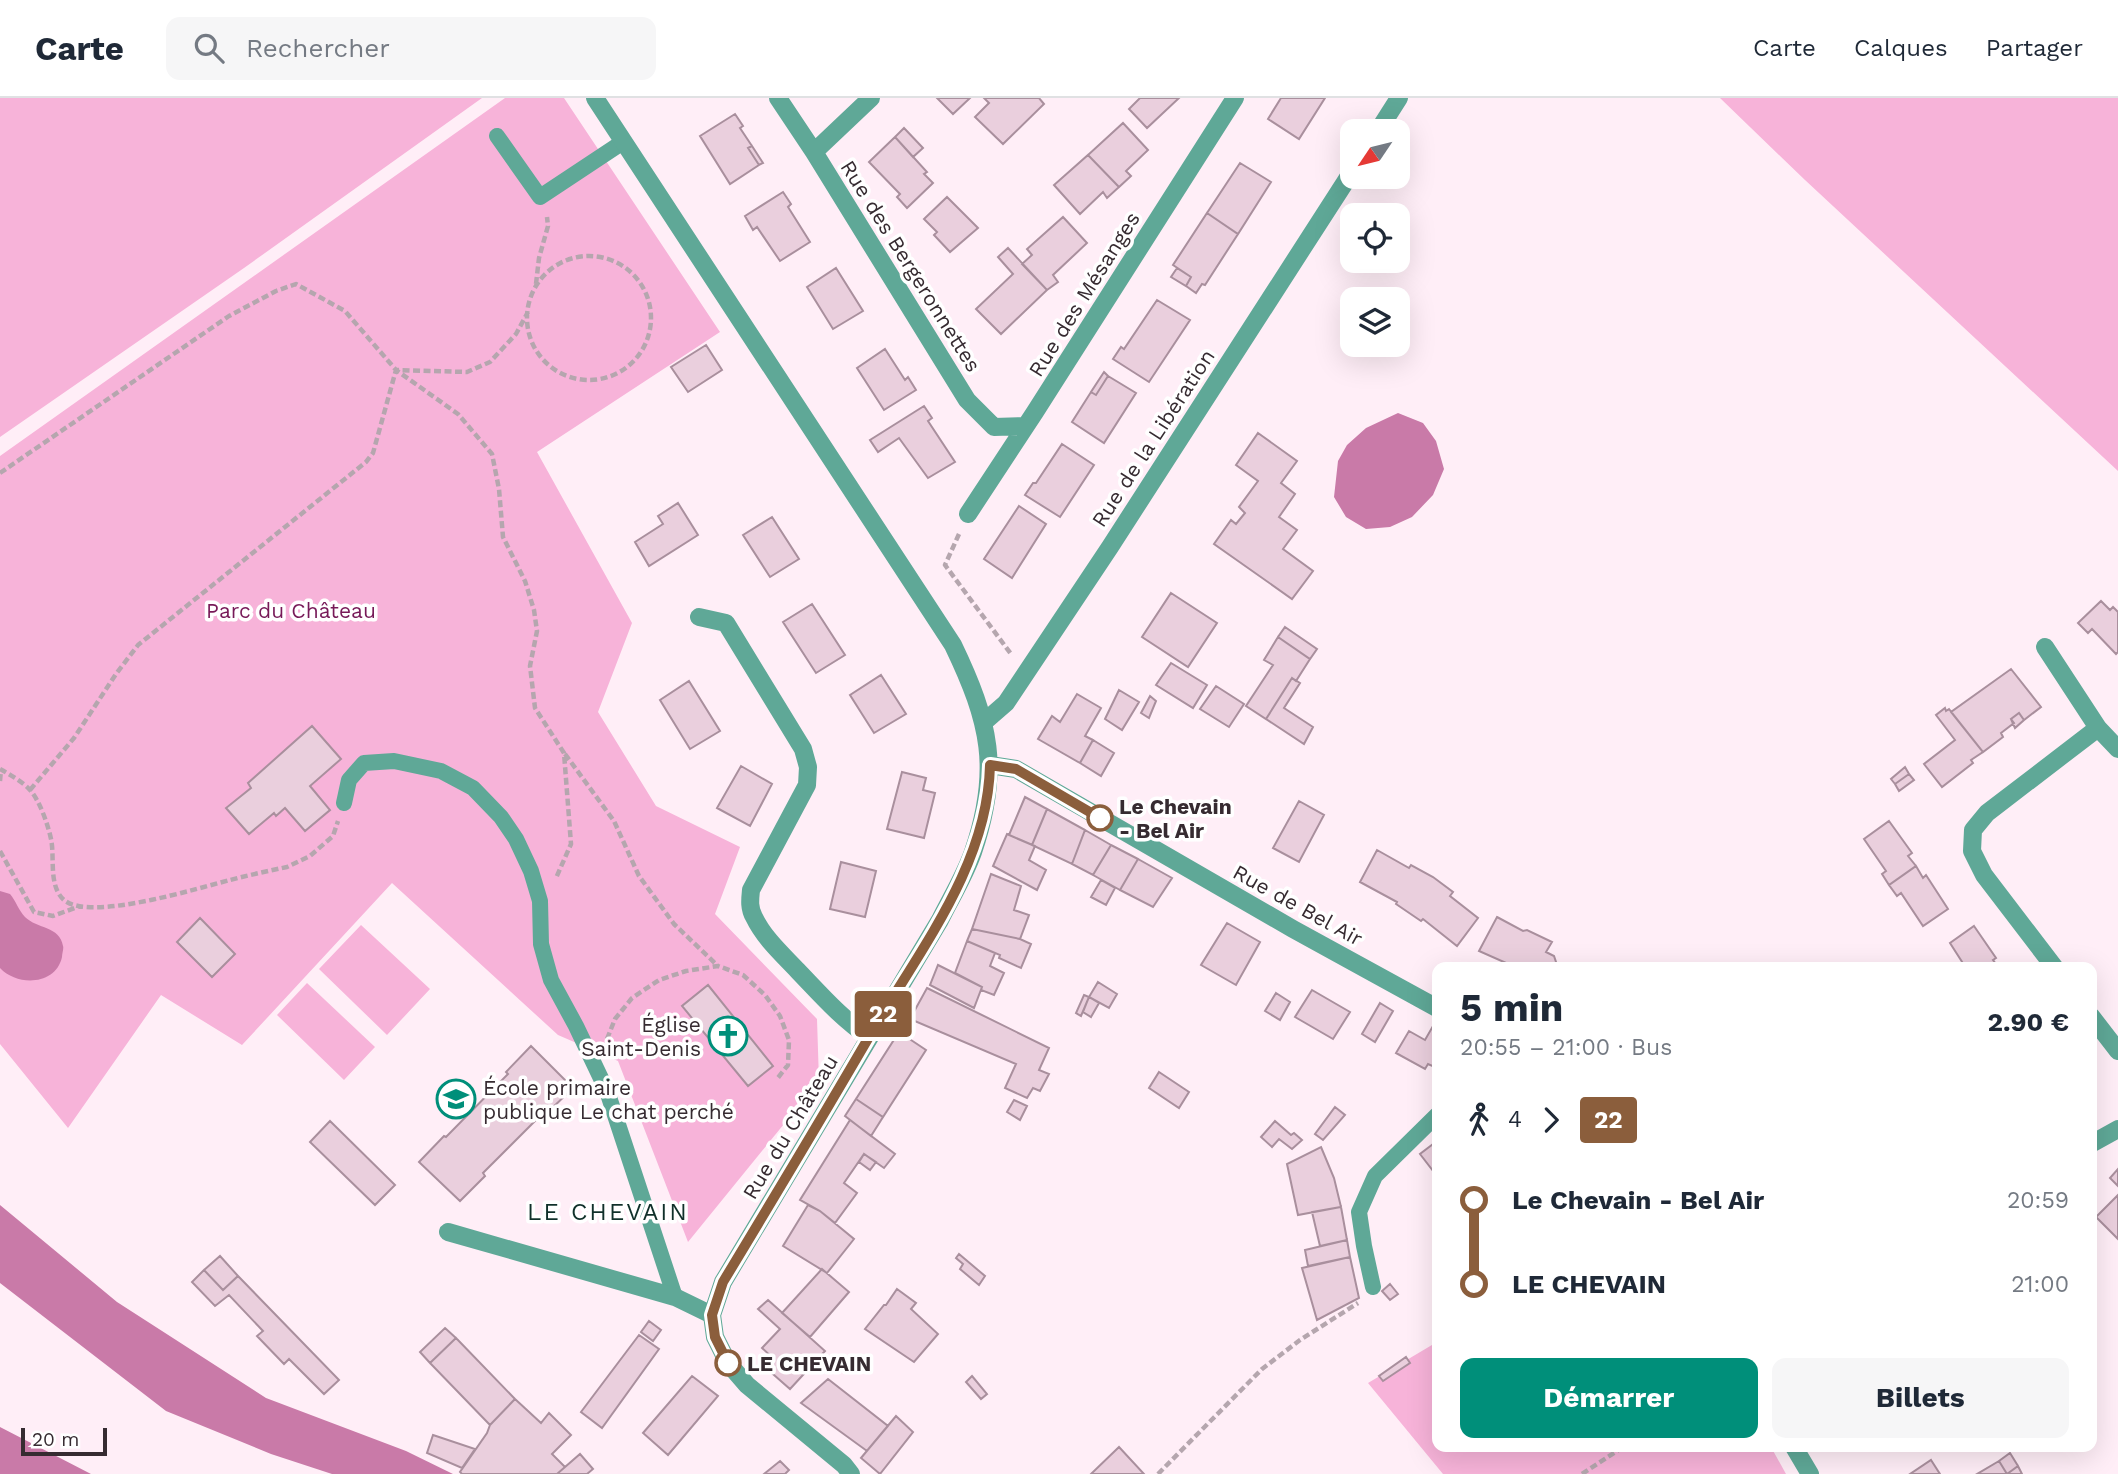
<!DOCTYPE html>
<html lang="fr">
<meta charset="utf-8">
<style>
:root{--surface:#fff;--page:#f6f6f7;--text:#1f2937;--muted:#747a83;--line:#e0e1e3;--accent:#008f7a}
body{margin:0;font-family:"Work Sans",sans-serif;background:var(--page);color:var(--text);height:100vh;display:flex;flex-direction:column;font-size:26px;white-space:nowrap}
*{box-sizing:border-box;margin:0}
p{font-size:23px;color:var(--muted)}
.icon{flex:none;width:38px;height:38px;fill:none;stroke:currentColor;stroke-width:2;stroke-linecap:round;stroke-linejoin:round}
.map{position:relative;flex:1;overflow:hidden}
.drawer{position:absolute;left:1432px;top:864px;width:665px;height:490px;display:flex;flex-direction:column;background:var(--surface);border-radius:14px;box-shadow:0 7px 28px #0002}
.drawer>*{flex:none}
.badge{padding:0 14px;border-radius:5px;font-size:24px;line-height:46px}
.needle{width:46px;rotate:235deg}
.tools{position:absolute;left:1340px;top:21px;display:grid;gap:14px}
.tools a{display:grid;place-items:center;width:70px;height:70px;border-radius:14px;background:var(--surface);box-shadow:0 7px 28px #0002;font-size:35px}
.scale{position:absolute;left:21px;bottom:18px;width:86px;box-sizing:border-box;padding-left:7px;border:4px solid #362b31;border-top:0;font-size:19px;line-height:24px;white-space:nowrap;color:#362b31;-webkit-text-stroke:5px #fff;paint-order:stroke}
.map>.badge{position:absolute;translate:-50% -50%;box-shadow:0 0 0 4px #fff}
.legs{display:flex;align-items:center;gap:10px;height:77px;padding:0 28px;font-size:23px}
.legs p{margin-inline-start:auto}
.head{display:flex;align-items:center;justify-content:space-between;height:119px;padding:0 28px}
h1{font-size:38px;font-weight:700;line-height:52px}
.button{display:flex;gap:14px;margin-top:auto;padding:14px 28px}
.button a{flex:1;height:80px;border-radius:14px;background:var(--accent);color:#fff;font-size:28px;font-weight:700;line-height:80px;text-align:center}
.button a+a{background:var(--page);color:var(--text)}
ul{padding:0 28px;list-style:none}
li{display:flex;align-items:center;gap:24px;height:84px;font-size:26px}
li i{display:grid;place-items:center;width:10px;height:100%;margin:0 9px;background:currentColor}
li i::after{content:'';width:18px;height:18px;margin:-9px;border:5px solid;border-radius:50%;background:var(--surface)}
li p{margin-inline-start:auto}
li:first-child i{background:linear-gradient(#0000 50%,currentColor 0)}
li:last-child i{background:linear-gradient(currentColor 50%,#0000 0)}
header{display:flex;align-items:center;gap:42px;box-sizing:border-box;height:98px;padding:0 35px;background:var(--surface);border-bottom:2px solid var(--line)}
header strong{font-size:33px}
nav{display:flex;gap:38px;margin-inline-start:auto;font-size:24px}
.search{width:490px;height:63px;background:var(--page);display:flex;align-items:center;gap:18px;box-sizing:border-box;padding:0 24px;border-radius:14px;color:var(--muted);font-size:26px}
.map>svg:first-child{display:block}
.green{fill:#f7b3d9}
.water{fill:#c97aa8}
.building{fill:#eacfdd;stroke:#a98f9d;stroke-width:2}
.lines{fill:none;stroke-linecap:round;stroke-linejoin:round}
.path{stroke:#b5a6ae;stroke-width:4.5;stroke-dasharray:7 3.5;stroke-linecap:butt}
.service{stroke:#5fa897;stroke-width:16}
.minor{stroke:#5fa897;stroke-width:18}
.tertiary{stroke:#5fa897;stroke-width:18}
.line-1-casing{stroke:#fff;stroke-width:16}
.line-1{stroke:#8b5e3c;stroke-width:10}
.stop-1-dot{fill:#fff;stroke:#8b5e3c;stroke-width:3.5}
.labels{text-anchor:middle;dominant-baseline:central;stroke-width:7;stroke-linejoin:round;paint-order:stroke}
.street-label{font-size:21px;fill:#362b31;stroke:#fff}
.park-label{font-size:21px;fill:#771958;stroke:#fff}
.stop-label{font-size:21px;font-weight:bold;fill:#362b31;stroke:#fff;text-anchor:start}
.poi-label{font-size:21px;fill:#362b31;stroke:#fff;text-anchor:end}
.quarter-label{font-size:24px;letter-spacing:2px;fill:#10302a;stroke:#fff}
</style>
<header>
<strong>Carte</strong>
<div class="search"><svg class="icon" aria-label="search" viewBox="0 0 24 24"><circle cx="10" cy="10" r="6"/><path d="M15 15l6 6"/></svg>Rechercher</div>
<nav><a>Carte</a><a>Calques</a><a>Partager</a></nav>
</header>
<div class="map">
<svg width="2118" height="1376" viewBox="0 0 2118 1376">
<rect width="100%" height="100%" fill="#ffeef7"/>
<path class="green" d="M0,0H482L244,170L0,339Z
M505,0H564L720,234L537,354L632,525L598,614L656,708L740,749L715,816L817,921L819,983L688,1144L618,963L558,937L392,785L242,947L161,897L68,1030L0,946V358Z
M1720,0H2118V373L1805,82Z
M361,827L430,891L387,937L319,871Z
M307,885L375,949L344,982L277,917Z
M1437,1244V1349H1771L1786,1376H1443L1368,1285Z"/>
<path class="water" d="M1398,315L1423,325L1436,343L1444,371L1433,397L1412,419L1390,429L1366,431L1346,419L1334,399L1338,363L1347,347L1366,330Z
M0,793L10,796C16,803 19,813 25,819C37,831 60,828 63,848C64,850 62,856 62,859C56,887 18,889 0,870Z
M0,1107L117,1204L266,1300L406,1353L453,1376H332L271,1356L166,1313L0,1185Z
M0,1329L91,1376H0Z"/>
<path class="building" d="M937,0H970L953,16Z
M984,0H1039L1044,6L1003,46L975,19L989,5Z
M1140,0H1179L1147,30L1129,11Z
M1281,0H1325L1299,41L1268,21Z
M735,16L743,28L740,30L752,48L748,50L759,67L730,86L700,38Z
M1123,25L1148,52L1126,73L1131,78L1119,89L1088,57Z
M904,30L923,50L913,59L895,39Z
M895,39L927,74L924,76L933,85L907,110L897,99L900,96L869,64Z
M752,48L763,65L759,67L748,50Z
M1088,57L1119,89L1107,100L1103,94L1080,116L1054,87Z
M1240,65L1271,84L1238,136L1207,115Z
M783,94L791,106L788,109L810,144L780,163L757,129L753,132L745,118Z
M947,99L978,130L950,154L934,137L937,134L924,121Z
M1207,115L1238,136L1205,187L1202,186L1196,195L1186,188L1191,179L1173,167Z
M1063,119L1087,145L1053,177L1058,184L1047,192L1022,166L1032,157L1027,151Z
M1008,150L1047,192L1001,236L976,211L1013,176L998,159Z
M836,170L863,213L833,231L807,189Z
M1177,170L1191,179L1186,188L1171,179Z
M1157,202L1190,222L1149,284L1113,261L1121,249L1124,251Z
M706,247L722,272L688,294L671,269Z
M885,251L905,282L908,279L916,292L884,312L857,270Z
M1104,274L1108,278L1096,297L1091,294Z
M1108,278L1136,295L1104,345L1072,324L1091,294L1096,297Z
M924,308L932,320L928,323L955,364L928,380L899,340L878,354L870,342Z
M1258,335L1297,363L1281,385L1295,396L1279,419L1297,432L1283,451L1313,473L1292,501L1214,446L1231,422L1236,426L1245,415L1239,409L1258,383L1236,367Z
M1062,346L1094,367L1060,419L1025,397L1033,385H1036Z
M678,405L698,437L649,468L635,444L663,426L658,418Z
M1019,408L1046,426L1012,480L984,461Z
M772,419L799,461L770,479L743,437Z
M1171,495L1217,525L1188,569L1142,539Z
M2101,503L2110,512L2113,509L2118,514V554L2116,556L2092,531L2088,535L2078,525Z
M812,506L845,557L816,575L783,524Z
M1285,529L1317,551L1310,561L1278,539Z
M1278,539L1310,561L1296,583L1292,580L1266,621L1246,608L1273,567L1264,562Z
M1171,565L1207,587L1193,610L1156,587Z
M2011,571L2041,609L2024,622L2019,615L2011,621L2014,625L2001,635L2003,639L1983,654L1951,614Z
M881,577L906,616L874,635L850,597Z
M1292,580L1300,585L1284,610L1313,629L1304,646L1266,621Z
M689,583L720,633L690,651L660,602Z
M1216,588L1244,606L1229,629L1200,611Z
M1119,592L1139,604L1122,632L1105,621Z
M1077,596L1101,610L1085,638L1093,642L1080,665L1038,641L1052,618L1060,624Z
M1150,598L1156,603L1149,620L1141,615Z
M1945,610L1946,613L1949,611L1983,654L1971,662L1973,665L1942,689L1924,666L1955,642L1936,617Z
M2019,615L2024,622L2015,630L2011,621Z
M312,628L341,661L310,688L330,712L305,733L285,710L276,718L274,715L249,736L226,710L251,690L248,685Z
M1093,642L1114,655L1101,678L1080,665Z
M741,668L772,686L750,728L717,710Z
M1905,669L1909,676L1895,686L1891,681Z
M902,674L926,680L923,692L935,695L924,740L887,731Z
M1909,676L1914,682L1899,693L1895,686Z
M1025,699L1047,711L1032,747L1009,737Z
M1299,703L1324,717L1299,764L1273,750Z
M1047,711L1085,732L1072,766L1032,747Z
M1889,723L1912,755L1908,758L1916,768L1889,787L1882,776L1886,773L1864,741Z
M1085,732L1111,747L1093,777L1072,766Z
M1007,736L1035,748L1029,762L1046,772L1037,792L993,768Z
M1111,747L1138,761L1120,792L1093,777Z
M1377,752L1409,770L1411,767L1433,779L1453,794L1450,798L1478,820L1457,848L1423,821L1421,823L1396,806L1397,804L1360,784Z
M1138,761L1172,780L1153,809L1120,792Z
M841,764L876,773L865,819L830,811Z
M1916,768L1923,780L1926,777L1948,811L1923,828L1901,795L1897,798L1889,787Z
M991,776L1021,788L1014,812L1029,817L1020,841L972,831Z
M1101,782L1115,790L1106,807L1091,799Z
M1497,819L1523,833L1527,832L1552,844L1546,854L1554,858L1556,864L1553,870H1512L1513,868L1479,853Z
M200,820L235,856L212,879L177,844Z
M1227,825L1260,844L1236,887L1201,867Z
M1974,828L1996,860L1993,862L1999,870H1966L1950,845Z
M972,831L1020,841L1031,846L1021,870L999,860L1000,857L967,843Z
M967,843L995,855L990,868L1004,875L994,897L981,892L982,889L955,875Z
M938,867L982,889L974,910L930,887Z
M1098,884L1117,896L1109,910L1089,899Z
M708,887L773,968L748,988L682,908Z
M927,890L1049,950L1039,972L1049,976L1040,993L1033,990L1027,1000L1005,990L1016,966L910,921Z
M1312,892L1350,914L1333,941L1295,919Z
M1276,895L1290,904L1280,922L1265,913Z
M1084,897L1089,899L1081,918L1076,915Z
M1089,899L1099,905L1091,919L1083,914Z
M1380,905L1393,913L1375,944L1362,936Z
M1433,928L1437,930V970L1428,966L1425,971L1396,955L1409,933L1425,942Z
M899,934L926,952L883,1019L856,1001Z
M531,948L573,990L547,1015L545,1013L483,1075L485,1078L460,1103L419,1064L444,1038L446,1039L508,976L506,974Z
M1159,974L1189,994L1179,1010L1149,990Z
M856,1001L883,1019L871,1038L845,1018Z
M1014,1002L1027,1008L1020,1022L1007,1014Z
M1335,1009L1345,1017L1323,1042L1315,1036Z
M850,1022L895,1056L884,1070L864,1056L844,1085L857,1095L835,1125L820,1113L800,1102Z
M330,1023L395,1087L375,1107L310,1044Z
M1275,1023L1291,1037L1294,1035L1302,1042L1292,1051L1279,1041L1272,1049L1261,1039Z
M1437,1043V1078L1420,1056Z
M1321,1049L1334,1080L1341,1109L1298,1117L1287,1066Z
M864,1056L876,1064L870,1072L859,1064Z
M2118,1071V1088L2110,1080Z
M2118,1097V1141L2096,1119Z
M808,1107L820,1113L854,1141L827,1175L783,1148Z
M1341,1109L1347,1142L1320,1148L1312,1114Z
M1347,1142L1350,1159L1308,1168L1305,1152Z
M959,1156L985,1178L979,1187L960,1171L963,1166L956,1160Z
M220,1158L238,1178L223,1192L204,1172Z
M1350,1159L1359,1200L1317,1222L1302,1170Z
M822,1171L849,1194L810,1239L782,1215Z
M204,1172L223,1192L238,1178L339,1282L324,1296L289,1261L284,1266L257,1238L263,1233L229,1197L215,1208L192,1184Z
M1390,1186L1398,1196L1390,1202L1382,1193Z
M897,1191L916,1205L911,1211L938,1236L914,1264L865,1231L884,1207H886Z
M768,1202L825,1253L790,1291L766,1270L774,1261L762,1250L780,1231L758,1211Z
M649,1223L661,1232L653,1243L641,1234Z
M445,1230L456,1240L430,1265L420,1254Z
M639,1237L659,1251L602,1330L581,1314Z
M456,1240L515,1301L490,1327L430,1265Z
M1406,1259L1410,1265L1383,1283L1379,1278Z
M692,1278L718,1298L668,1357L643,1335Z
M972,1278L987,1296L981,1301L966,1284Z
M828,1281L888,1328L867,1353L801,1305Z
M515,1301L541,1325L549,1315L571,1337L552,1356L565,1369L557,1376H462L460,1374L487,1335L490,1327Z
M896,1318L913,1334L880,1376L861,1360Z
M433,1337L475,1351L462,1370L427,1355Z
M1119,1349L1144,1376H1091Z
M2010,1355L2018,1368L2007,1376L1999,1363Z
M580,1356L593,1371L587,1376H557Z
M1931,1362L1940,1376H1910Z
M780,1363L789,1372L785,1376H764Z
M1999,1363L2007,1376L2018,1368L2022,1376H1977Z"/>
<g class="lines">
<path class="path" d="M527 220a62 62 0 1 1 124 0a62 62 0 1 1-124 0Z
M536,186L539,160L548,128L547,119
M0,375L229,218L276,193L296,186L345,213L396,272L458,316L492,356L499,391L503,439L525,483L534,512L537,533L530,568L535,610L564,655L571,746L556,780
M959,436L945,467L1011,556
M565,656L614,723L639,778L674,826L718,868
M0,671C9,676 23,684 30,692C40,703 48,727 51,741C55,759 48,788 64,802C90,824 198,790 230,782C249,777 268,773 287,769L310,758L333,738L338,723
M0,683L1,672
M30,692L74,640L116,576L138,547L366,364L373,355L396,272L467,274L490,264L516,236L528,214
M0,753L34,814L53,818L80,808
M607,941L615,921L632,900L659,882L686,873L718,868L743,877L765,897L780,918L789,942L788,967L777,981
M1158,1376L1262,1271L1300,1242L1358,1205
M1582,1376L1623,1349"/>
<path class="service" d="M497,38L540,99L623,44
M344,705L349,682L364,665L394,663L441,673L473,690L501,719L516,741L531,773L540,803L541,846L551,882L576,928L607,993L675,1199
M1373,1189L1364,1148L1359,1114L1375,1078L1437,1017"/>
<path class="minor" d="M778,0L814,54L967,302L994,329L1025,328
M814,54L871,0
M968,416L1035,314L1235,0
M699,519L726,525L803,651L808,669L807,687L751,792C750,802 749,810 754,819C764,840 782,856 798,873C821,897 842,921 869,939
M2045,549L2098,630
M2055,870L1984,777L1972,753L1973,732L1987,715L2098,630L2118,651
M2091,918L2118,953
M2091,1046L2118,1031
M448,1134L675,1199L712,1217"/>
<path class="tertiary" d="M595,0L953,547C990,624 1001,672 973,754C965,777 951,800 940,822L723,1184L712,1217L715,1239L728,1265L747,1287L844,1367L851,1376
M1378,33L1399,0
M983,625L1006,605L1110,449L1353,72
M990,667L1016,671L1293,831L1437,910
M1794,1349L1810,1376"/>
</g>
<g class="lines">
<defs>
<path id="line-1" d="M728,1265L715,1239L712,1217L723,1184C775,1098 826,1013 876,927C924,846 988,764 990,667L1016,671L1100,720"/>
</defs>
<use href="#line-1" class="line-1-casing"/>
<use href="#line-1" class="line-1"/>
</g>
<defs>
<symbol id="church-ring" viewBox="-11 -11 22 22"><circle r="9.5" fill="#fff" stroke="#008f7a" stroke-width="1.5"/><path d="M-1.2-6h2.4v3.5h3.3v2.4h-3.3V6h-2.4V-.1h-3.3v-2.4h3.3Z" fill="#008f7a"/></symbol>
<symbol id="school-ring" viewBox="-11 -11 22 22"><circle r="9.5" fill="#fff" stroke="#008f7a" stroke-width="1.5"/><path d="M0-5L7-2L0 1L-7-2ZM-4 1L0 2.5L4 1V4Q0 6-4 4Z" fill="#008f7a"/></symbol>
</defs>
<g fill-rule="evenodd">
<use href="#church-ring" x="706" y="916" width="44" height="44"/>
<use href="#school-ring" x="434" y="979" width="44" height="44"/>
</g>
<g class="stop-1-dot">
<circle cx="1100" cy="720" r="12"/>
<circle cx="728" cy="1265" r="12"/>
</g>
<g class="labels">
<g class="street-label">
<text transform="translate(911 168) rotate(58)">Rue des Bergeronnettes</text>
<text transform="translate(1084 196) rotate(-58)">Rue des Mésanges</text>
<text transform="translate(1153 340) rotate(-57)">Rue de la Libération</text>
<text transform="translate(1298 807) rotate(29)">Rue de Bel Air</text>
<text transform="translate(790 1029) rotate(-59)">Rue du Château</text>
</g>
<g class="park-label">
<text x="291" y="512">Parc du Château</text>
</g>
<g class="stop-label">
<text x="1119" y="708">Le Chevain<tspan x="1119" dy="24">- Bel Air</tspan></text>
<text x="747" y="1265">LE CHEVAIN</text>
</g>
<g class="poi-label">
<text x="701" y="926">Église<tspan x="701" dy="24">Saint-Denis</tspan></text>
<text x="483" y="989" text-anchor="start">École primaire<tspan x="483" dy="24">publique Le chat perché</tspan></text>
</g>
<g class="quarter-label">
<text x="608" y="1114">LE CHEVAIN</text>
</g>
</g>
</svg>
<div class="tools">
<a><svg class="needle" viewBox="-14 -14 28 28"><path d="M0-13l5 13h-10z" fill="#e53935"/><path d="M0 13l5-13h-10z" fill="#747a83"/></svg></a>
<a><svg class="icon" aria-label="locate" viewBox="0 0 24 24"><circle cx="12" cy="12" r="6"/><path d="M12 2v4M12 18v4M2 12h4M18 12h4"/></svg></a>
<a><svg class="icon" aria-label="layers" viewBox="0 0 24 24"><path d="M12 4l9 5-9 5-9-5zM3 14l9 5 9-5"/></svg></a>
</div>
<div class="scale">20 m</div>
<b class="badge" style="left:883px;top:916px;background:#8b5e3c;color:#fff">22</b>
<section class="drawer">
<div class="head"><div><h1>5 min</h1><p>20:55 – 21:00 · Bus</p></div><b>2.90 €</b></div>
<div class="legs"><svg class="icon" aria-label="walk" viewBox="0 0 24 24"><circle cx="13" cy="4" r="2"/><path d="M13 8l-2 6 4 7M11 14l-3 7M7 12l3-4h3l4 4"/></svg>4<svg class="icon" aria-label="forward" viewBox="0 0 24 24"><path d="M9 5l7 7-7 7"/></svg><b class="badge" style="background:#8b5e3c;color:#fff">22</b></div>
<ul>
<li><i style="color:#8b5e3c"></i><b>Le Chevain - Bel Air</b><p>20:59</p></li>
<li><i style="color:#8b5e3c"></i><b>LE CHEVAIN</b><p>21:00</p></li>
</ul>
<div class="button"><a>Démarrer</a><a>Billets</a></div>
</section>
</div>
